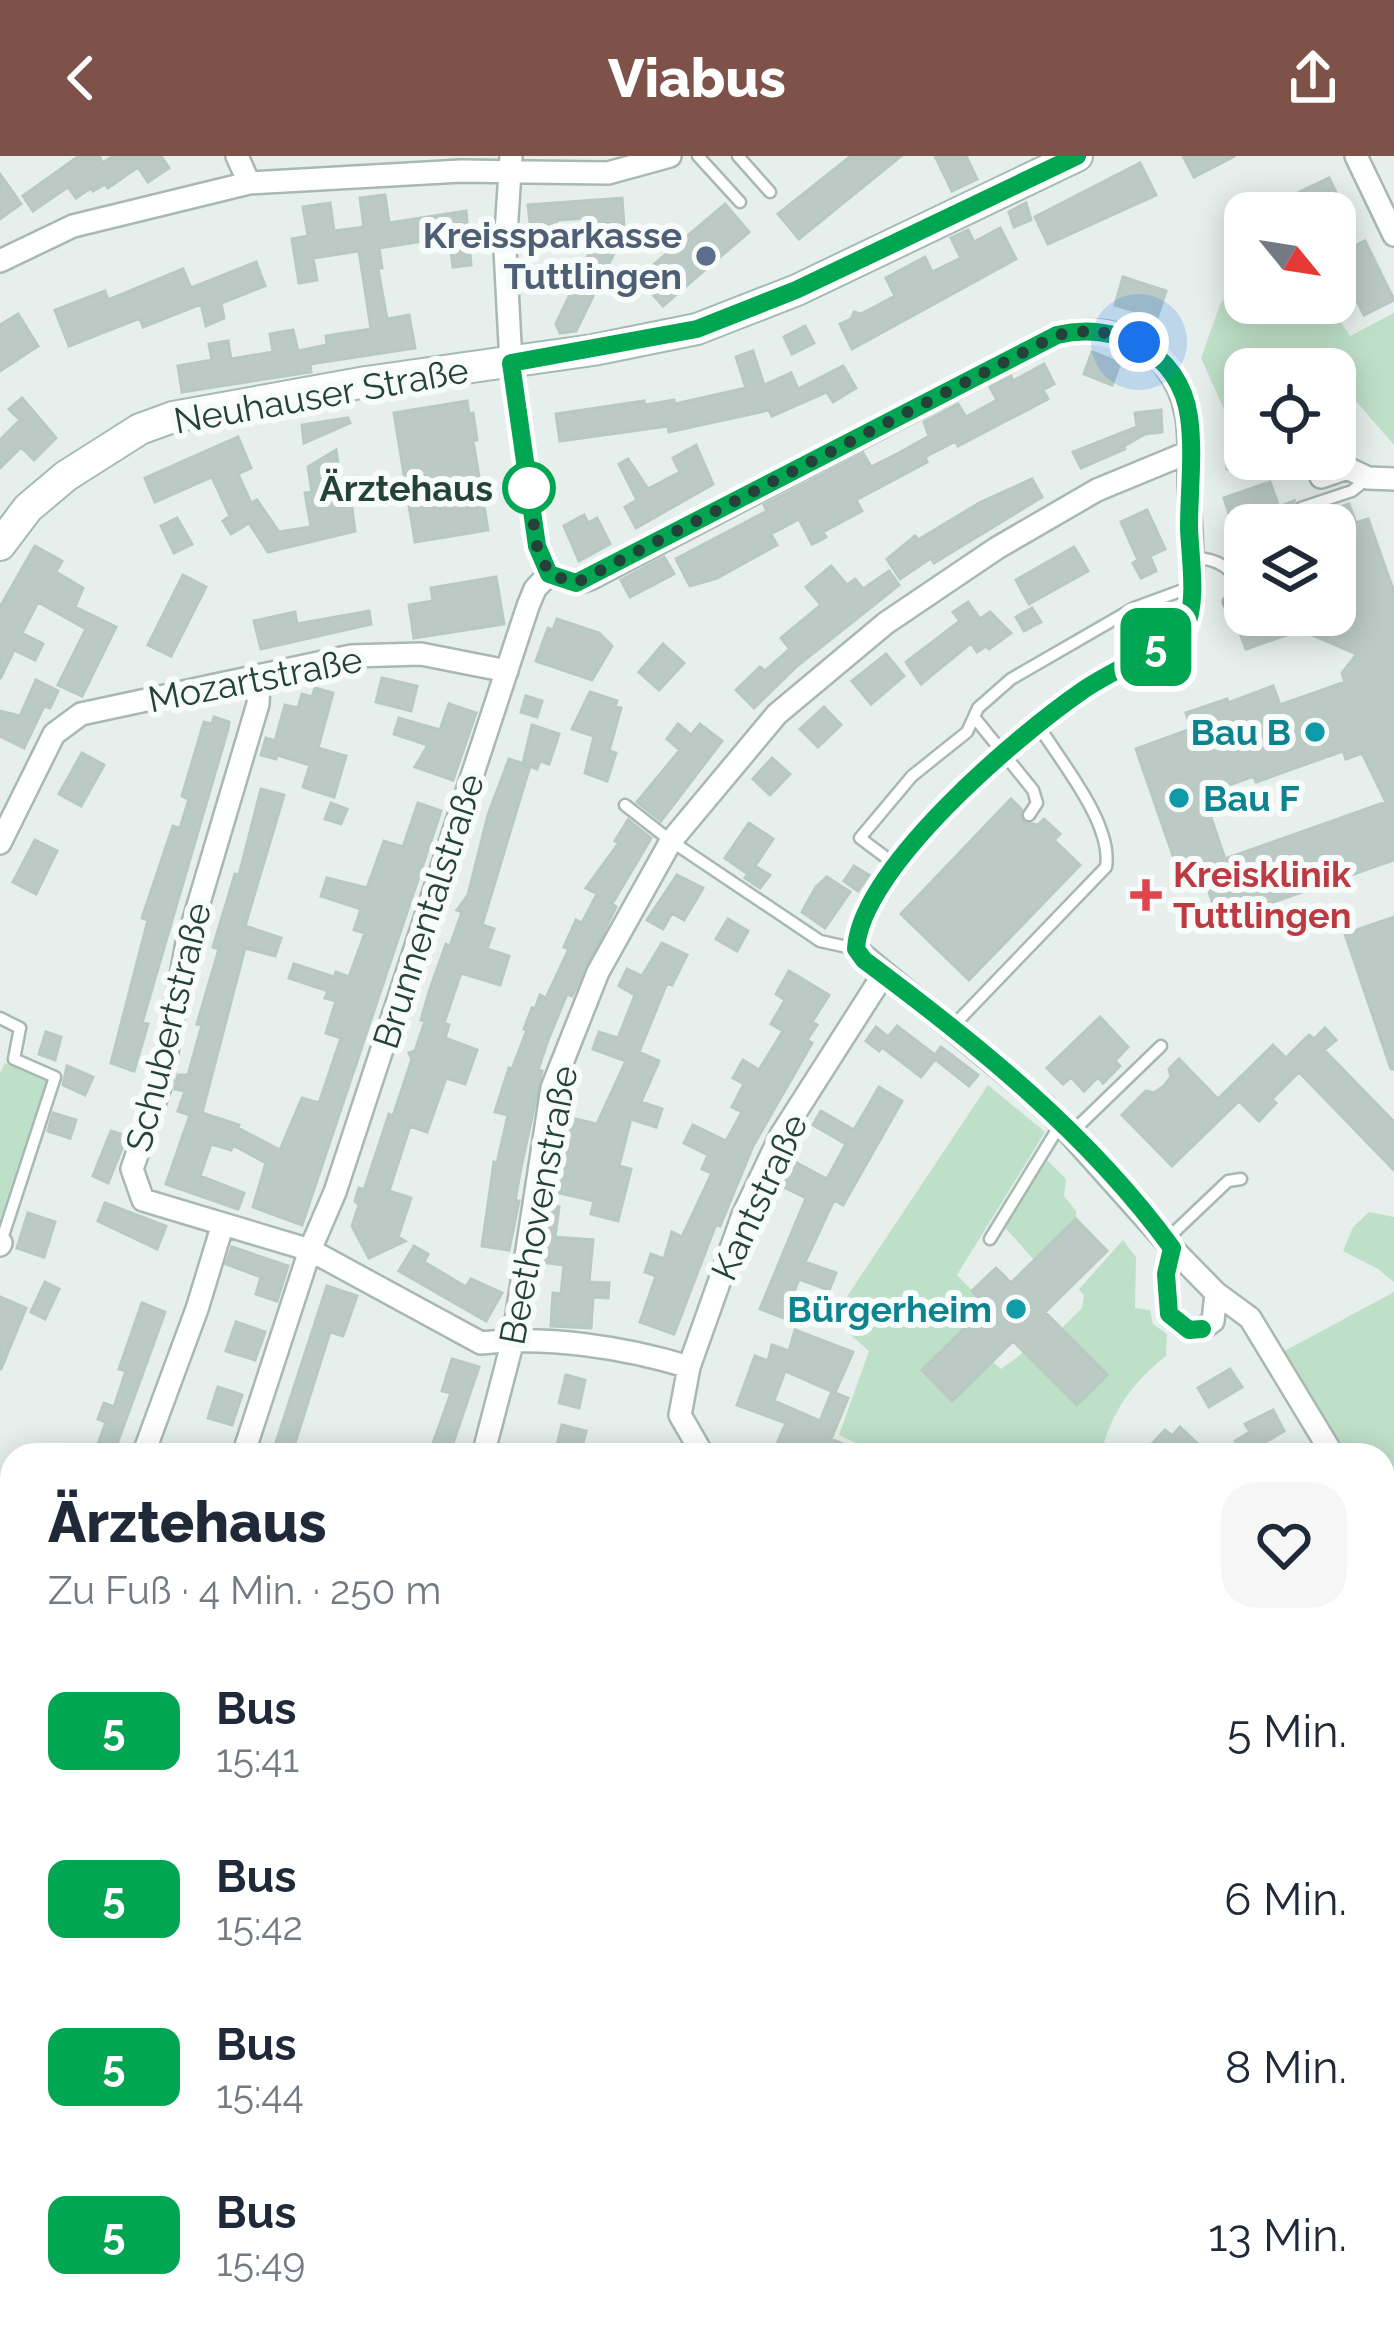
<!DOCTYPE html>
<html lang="de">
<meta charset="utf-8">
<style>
:root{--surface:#fff;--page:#f6f6f7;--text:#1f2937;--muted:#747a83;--accent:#7f5249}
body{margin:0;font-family:Raleway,sans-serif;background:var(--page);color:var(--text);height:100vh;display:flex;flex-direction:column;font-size:45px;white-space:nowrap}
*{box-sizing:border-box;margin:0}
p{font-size:39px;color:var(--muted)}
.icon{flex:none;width:66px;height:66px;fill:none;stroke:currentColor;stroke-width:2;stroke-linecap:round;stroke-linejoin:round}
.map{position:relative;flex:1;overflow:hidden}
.side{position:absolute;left:0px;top:1287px;width:1395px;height:900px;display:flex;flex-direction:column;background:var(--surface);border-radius:36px 36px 0 0;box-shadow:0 6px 30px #0003}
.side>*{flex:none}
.badge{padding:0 24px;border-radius:18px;font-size:42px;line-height:78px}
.needle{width:78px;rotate:120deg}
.buttons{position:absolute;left:1224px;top:36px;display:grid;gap:24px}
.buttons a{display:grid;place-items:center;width:132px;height:132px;border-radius:24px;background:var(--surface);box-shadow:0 6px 30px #0003;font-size:60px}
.you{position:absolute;width:60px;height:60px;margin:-30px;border:9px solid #fff;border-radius:50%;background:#1a73e8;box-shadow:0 0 0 18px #1a73e833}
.map>.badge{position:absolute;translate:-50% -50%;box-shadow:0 0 0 6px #fff}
.round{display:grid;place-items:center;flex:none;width:126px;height:126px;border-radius:36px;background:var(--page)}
.headline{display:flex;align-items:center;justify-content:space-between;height:204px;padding:0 48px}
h1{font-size:57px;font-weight:800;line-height:90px}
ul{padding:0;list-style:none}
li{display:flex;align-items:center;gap:36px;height:168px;padding:0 48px}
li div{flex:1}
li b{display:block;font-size:45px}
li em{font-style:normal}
li .badge{min-width:132px;font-weight:700;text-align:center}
header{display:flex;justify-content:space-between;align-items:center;height:156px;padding:0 48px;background:var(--accent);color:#fff;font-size:54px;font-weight:800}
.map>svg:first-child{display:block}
.green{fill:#bfe0c8}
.building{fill:#bbcac4;stroke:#b8c9c2;stroke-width:3;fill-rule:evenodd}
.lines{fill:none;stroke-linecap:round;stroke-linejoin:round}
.lane-casing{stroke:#a8b8b2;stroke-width:15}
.street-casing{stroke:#a8b8b2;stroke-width:26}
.secondary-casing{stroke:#a4bbb3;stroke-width:34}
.lane{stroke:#fff;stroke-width:10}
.street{stroke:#fff;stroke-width:21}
.secondary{stroke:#fff;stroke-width:30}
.line-casing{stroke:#fff;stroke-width:27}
.line{stroke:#00a651;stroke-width:18}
.walk{stroke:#24423a;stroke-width:12;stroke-dasharray:0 21.6}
.service-dot{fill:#5c6f8a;stroke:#f7fbf9;stroke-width:4.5}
.stop-dot{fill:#fff;stroke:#00a651;stroke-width:6}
.culture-dot{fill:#0f9aa8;stroke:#f7fbf9;stroke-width:4.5}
.health-dot{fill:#e0444e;stroke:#f7fbf9;stroke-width:4.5}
.labels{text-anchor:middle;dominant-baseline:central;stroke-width:12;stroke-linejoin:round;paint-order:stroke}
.service-label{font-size:36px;font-weight:bold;fill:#4e5e75;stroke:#f7fbf9;text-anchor:end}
.street-label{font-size:36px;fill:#24423a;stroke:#f7fbf9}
.stop-label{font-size:36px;font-weight:bold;fill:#24423a;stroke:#f7fbf9;text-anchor:end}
.culture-label{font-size:36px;font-weight:bold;fill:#0d838f;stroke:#f7fbf9;text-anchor:end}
.health-label{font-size:36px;font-weight:bold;fill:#be3a42;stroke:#f7fbf9;text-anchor:start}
</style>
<header><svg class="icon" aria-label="back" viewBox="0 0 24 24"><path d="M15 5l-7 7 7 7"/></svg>Viabus<svg class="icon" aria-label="share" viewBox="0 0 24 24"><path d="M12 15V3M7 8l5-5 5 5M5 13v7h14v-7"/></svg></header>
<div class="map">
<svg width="1394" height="2187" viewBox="0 0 1394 2187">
<rect width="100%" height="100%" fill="#e6efeb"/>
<path class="green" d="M1245,127V147H1328L1350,180L1394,157V289L1335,221V213H1245V303H1260L1250,314L1225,315L1227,260L1201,202L1221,146Z
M5,907L49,925L0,1067V917Z
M988,929L1045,976L957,1119L987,1150L952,1244L992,1205L1001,1213L1024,1196L1077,1249L1061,1173L1082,1152L1084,1140L1079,1133L1123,1084L1136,1101L1135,1152L1150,1154L1153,1168L1167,1178L1166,1200C1131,1228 1111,1256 1101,1299H1049L1020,1288L1008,1299H880L839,1279L869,1195L832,1163Z
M1044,1001L1066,1023L1064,1040L1076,1055V1063L1034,1104L1002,1068Z
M1369,1056L1394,1061V1126L1378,1113L1343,1095L1353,1071Z
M1394,1136V2187H883L891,2175H1383V1299H1326L1281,1197Z"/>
<path class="building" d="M79,0H99L103,7L113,0H161L169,12L148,26L138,11L108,32L105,28L93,35L91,32L76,42L68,31L33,55L23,40Z
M851,0H901L799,83L778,58Z
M935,0H966L977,23L952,35Z
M1183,0H1235L1194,21Z
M1140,7L1156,39L1048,88L1035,61Z
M0,18L21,48L0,63Z
M1329,22L1346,57H1289L1283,44Z
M385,39L389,67L466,55L471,109L453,111L449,81L379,92L382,112L378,113L387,163L409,159L415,192L310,208L311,216L182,236L178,210L212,204L209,188L228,185L231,203L273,196L270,178L293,174L298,195L327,189L326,180L371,173L359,95L313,102L317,124L299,127L292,83L308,80L303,51L330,47L334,75L364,71L360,42Z
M622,42L624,69L591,71L590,62L557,64L559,91L541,92L540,65L530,66L528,49Z
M1026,47L1031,64L1014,71L1009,56Z
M725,48L749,76L663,150L638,122Z
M1000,72L1016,103L852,193L840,168L851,163L854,156L861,158L895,140L886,122L925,101L932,116L961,102L951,82L968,74L974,86Z
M595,85L615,95L576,175L560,177L556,168Z
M1365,85L1394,144L1364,159L1357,145L1335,156V99Z
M256,106L265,130L221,147L224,162L206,170L201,148L143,171L140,162L69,190L55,154L105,135L108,144L183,113L191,132Z
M1123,121L1166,135L1157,162L1115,149Z
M18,158L38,190L0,215V169Z
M805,170L814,187L792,198L784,181Z
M753,195L764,229L791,217L798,233L843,210L856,232L833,246L827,236L772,260L769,254L669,276L668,270L560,285L556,258L644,245L645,249L674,244L675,248L746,232L736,201Z
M1092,196L1120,207L1112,229L1084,218Z
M1044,208L1054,228L1043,234L1048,243L958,290L956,285L925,301L927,306L856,344L862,355L823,376L826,381L819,385L812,388L799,363L771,378L777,389L717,422L690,430L676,403L767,355L764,349L863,297L871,311L899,297L929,280L924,266L958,248L966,261L997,244L990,231L1011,220L1013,225Z
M22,242L56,282L34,304L21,291L0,312V284L20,264L9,253Z
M467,245L469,258L473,257L477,284L473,285L488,374L415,386L394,257Z
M1161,254L1162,276L1145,278L1124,290L1125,293L1081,312L1073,296L1137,271L1135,257Z
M348,262L350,267L304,287L302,269Z
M238,281L251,312L238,318L251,347L257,344L279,376L311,371L305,337L312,336L308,311L336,294L342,333L349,331L355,375L268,396L249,367L231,378L223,365L230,360L212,321L155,346L145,322Z
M696,289L713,328L636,372L625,351L637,344L619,308L628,303L648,333L680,316L673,302Z
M1032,323L1042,341L934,407L931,402L900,423L887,403L915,380L918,384L981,346Z
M1270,326L1279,351L1294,345L1292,354L1298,361L1305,363L1349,348L1356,367L1368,363L1394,436V704L1219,765L1197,701L1176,708L1136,593L1191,573L1186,557L1227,543L1228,547L1273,530L1280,549L1345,526L1342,517L1357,498L1301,474L1246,493L1240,477L1247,473L1248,465L1266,459H1335V369H1239L1236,359L1230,361L1224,342ZM1343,595L1346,603L1362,597L1386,646L1225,703L1203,638L1254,620L1256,626Z
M1147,354L1165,393L1150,400L1156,415L1141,422L1133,407L1138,404L1121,366Z
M584,359L588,367L597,362L610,388L579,405L564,370Z
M177,362L192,388L174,397L161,370Z
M35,390L62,405L56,416L83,432L75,451L116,471L82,540L58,529L86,473L38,446L22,477L43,488L35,504L14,494L0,523V451Z
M1074,391L1088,415L1029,448L1016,424Z
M664,401L674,418L630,441L621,424Z
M831,410L847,429L855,423L863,433L889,415L899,429L797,510L754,552L736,534L760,511L765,515L790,493L781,482L821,449L806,431Z
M183,419L206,431L171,500L148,489Z
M496,421L504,468L414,482L409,449L433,445L431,432Z
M968,446L980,463L990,456L1011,477L989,493L986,490L977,496L971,487L921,528L906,506L960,465L953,456Z
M1032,452L1041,466L1024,475L1016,461Z
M369,455L371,468L261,493L254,465L295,456L297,468Z
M557,463L599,477L612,490L592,524L536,505L548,472L553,474Z
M663,488L684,507L659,534L639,516Z
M886,498L904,520L871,548L852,525Z
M382,522L417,530L411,555L376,546Z
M36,524L58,535L50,552L44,550L24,592L0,580V555L20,560Z
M315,532L333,537L318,592L346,600L334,641L303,631L310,609L277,599L276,603L261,599L266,582L275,585L285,549L298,552L302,538L312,541Z
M590,536L617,545L615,550L621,552L609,595L616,597L607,625L585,617L594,580L572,573Z
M526,540L542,545L537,561L521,556Z
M449,548L476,557L453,624L415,611L428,589L394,578L399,562L440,574Z
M824,551L841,569L818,591L800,573Z
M214,561L229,566L228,573L142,867L148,868L134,915L111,907L148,764L142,762L173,670L180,672L189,643L182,640L204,566L212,568Z
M678,568L691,579L700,568L722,585L661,665L637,646L680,594L667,583Z
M532,569L559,578L549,608L540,605L537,613L523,607Z
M82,597L104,609L81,650L59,638Z
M772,602L790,618L770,639L753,623Z
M509,603L530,610L482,769L494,773L487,793L509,800L500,829L461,817L444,867L449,869L445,882L477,894L465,928L446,922L427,976L410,970L389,1035L411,1042L398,1081L405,1085L369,1102L352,1070L359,1049L355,1045L359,1032L364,1034L389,958L393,960L412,903L409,897L415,895L425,865L421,864L429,836L446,788L450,790L462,756L457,754L468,739L488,659Z
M261,633L284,639L245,770L281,782L275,800L245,792L202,957L239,969L238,972L280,994L302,942L319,947L341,882L326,877L336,845L325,842L328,835L289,822L294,808L334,821L336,816L349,821L365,777L354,774L361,753L321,740L327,722L367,732L384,685L403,691L418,647L441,655L302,1069L253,1051L266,1007L233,989L231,994L211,988L200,1020L244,1037L238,1053L166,1028L190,959L178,955L185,935L175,933L178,919H188L202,869L197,868L219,793L213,791L235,718L239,719Z
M1011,643L1021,653L1023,666L1038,669L1044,663L1060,678L1054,684L1080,709L969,824L901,758Z
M331,647L347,653L341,668L325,663Z
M628,664L651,682L612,748L616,751L572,840L567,838L548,884L538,914L542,915L521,1012L515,1045H519L509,1094L482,1090L494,1006L497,1007L508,959L495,956L509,912L512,913L527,874L524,873L532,852L535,853L540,839L546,842L569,793L564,791L576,764L582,767L597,738L586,732L619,687L615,685Z
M749,667L773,683L755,710L770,719L760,732L745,722L748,718L725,702Z
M35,684L57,695L36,738L13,726Z
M854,710L869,719L858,735L844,725Z
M677,719L703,732L684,764L672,757L663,773L647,764Z
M827,721L850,736L825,772L802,756L816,731Z
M1394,761V913H1391L1345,778Z
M728,763L748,775L737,795L716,783Z
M662,787L687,799L672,829L667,827L639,896L659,905L641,946L662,953L656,971L631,963L619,1010L631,1013L618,1065L591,1058L594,1045L556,1036L560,1007L571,962L597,968L626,905L593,893L599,876L618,882L635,839L619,830L627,813L642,820Z
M789,815L829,839L812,866L817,869L807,884L812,887L753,990L720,1070L716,1068L674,1178L640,1166L656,1120L645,1116L651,1098L664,1103L672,1076L682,1081L712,1017L702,1013L708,999L684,987L693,969L726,985L742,956L732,951L744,928L733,922L743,904L759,914L783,875L771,868L785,844L776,838Z
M1100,861L1128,891L1115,905L1120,910L1103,927L1098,921L1084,935L1071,921L1063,928L1047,912Z
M897,870L935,899L941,891L978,919L969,930L935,903L921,921L882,891L879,895L866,885L876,871L888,881Z
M1325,872L1336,884L1324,894L1394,966V1014L1299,916L1272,943L1276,947L1259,965L1239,945L1172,1010L1122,959L1146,935L1154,937L1164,930L1171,921L1169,913L1179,903L1218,943L1273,889L1286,902L1309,879L1314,883Z
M46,876L61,881L55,904L39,898Z
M67,910L93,921L85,939L63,929Z
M879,931L902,945L843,1049L834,1044L805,1106L836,1117L829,1134L799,1123L784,1162L760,1153L806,1042L780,1029L793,1005L827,1023L846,988L813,969L821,955L854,974Z
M53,957L76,964L70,982L48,975Z
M111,975L127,980L108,1027L93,1020Z
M105,1047L166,1070L157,1093L98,1065Z
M549,1049L559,1051L555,1081L593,1084L589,1126L609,1127L608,1142L593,1141L591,1172L551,1170L553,1137L561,1138L564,1109L540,1106Z
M28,1057L55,1066L44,1101L17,1092Z
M1076,1063L1107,1095L1045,1156L1107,1219L1077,1249L1013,1185L952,1245L922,1214L987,1150L972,1135L996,1112L1011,1127Z
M414,1090L428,1098L424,1106L466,1131L471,1123L502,1137L486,1165L399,1115Z
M232,1091L288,1110L277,1145L256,1138L261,1121L226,1108Z
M45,1126L59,1133L45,1163L31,1156Z
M327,1130L357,1140L343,1180L330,1176L295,1287L322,1299H272Z
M0,1141L26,1152L1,1213H0Z
M142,1147L165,1156L113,1299H94L106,1266L98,1263L104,1247L114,1251L126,1215L119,1213Z
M236,1166L265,1176L255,1204L226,1195Z
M795,1174L853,1196L835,1237L848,1242L831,1283L869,1299H772L786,1267L737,1249L755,1200L768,1205L772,1189L789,1195ZM785,1215L835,1237L832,1235L820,1265L774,1245Z
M452,1203L479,1211L450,1296L432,1290L451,1237L442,1235Z
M1230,1213L1242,1231L1209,1251L1198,1232Z
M566,1219L585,1224L579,1252L559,1247Z
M218,1231L242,1239L232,1269L208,1262Z
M1273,1254L1284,1275L1259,1290L1263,1299H1243L1235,1285L1250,1276L1245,1268Z
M562,1269L586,1275L580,1299L555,1297Z
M1180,1271L1201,1291L1193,1299H1160L1150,1290L1165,1274L1172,1280Z"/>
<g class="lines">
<defs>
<path id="lane" d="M698,0L740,46
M738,0L770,36
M1301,352L1352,335L1368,322
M1190,402C1219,401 1234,413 1245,439
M1239,468L1229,446L1245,439
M974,561L1033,634L1037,647L1029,659
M625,649L671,685L820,785L856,793
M896,709L860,682L912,620L967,576L978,552L1011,523L1134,452L1191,431
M0,862L20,872L14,903L55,921L1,1086
M953,870L1106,711C1113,668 1061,606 1038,569
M1071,977L1161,890
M990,1083L1060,969
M1166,1084L1228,1025L1241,1023"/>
<path id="street" d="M237,0L249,27
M511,0L505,93L511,207L537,390L549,418
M1356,0L1394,79
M0,105L73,70L249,27L461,15L608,17L670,0
M1321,321L1347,312L1368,322L1394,323
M549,418L576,427L590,423L1057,179C1097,169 1136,176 1164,209C1194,245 1189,288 1189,331C1189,362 1198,444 1187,468C1182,482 1106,519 1088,531C1023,573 860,714 856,793L1045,950L1172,1092L1216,1137L1250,1162L1330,1294
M259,523L258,548L187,787L161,928L132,1013L143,1044L310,1094L481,1187C549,1180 624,1191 689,1211
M0,687L54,578L81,558L351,500L421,498L507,515
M0,1089L1,1087
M1172,1092L1166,1118L1169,1158L1189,1174L1202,1173L1213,1165L1216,1137
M143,1299L197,1153L222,1071
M243,1299L310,1094L335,1036L528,450L535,433L549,418
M483,1299L513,1184L552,932L598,816L671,685L777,558L886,467L997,392L1097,334L1189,296
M703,1299L680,1259L689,1211L743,1059L781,979L883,819
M0,1678L12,1652
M0,2002L12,1971
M306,2175L321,2187
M545,2187L555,2175
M785,2187L793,2175"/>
<path id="secondary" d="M0,389L28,352L66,320L140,273L173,261L366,226L593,194L697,173L797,134L1077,0"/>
</defs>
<use href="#lane" class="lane-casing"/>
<use href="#street" class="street-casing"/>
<use href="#secondary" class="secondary-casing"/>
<use href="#lane" class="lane"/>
<use href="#street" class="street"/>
<use href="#secondary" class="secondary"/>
</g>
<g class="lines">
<defs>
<path id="line" d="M1077,0L796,134L697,173L511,207L537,390L549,418L576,427L1057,179C1116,165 1180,195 1189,261C1194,296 1189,336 1189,372C1190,402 1198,446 1185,473C1163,494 1110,515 1082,535C1018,579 860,713 856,793L864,804C977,888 1089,978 1172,1092L1166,1118L1169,1158L1189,1174L1202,1173"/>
</defs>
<use href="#line" class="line-casing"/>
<use href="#line" class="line"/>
<path class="walk" d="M529,332L528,329L537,390L549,418L576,427L1057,179L1094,174L1139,186"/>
</g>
<circle class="service-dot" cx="706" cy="100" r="12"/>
<circle class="stop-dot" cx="529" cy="332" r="24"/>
<g class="culture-dot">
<circle cx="1315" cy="576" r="12"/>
<circle cx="1179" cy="642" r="12"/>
<circle cx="1016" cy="1153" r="12"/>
</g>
<path class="health-dot" d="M1140 721h12v12h12v12h-12v12h-12v-12h-12v-12h12z"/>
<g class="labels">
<g class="service-label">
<text x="682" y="79">Kreissparkasse<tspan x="682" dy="41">Tuttlingen</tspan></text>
</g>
<g class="street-label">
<text transform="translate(321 239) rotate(-10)">Neuhauser Straße</text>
<text transform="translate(255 523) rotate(-11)">Mozartstraße</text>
<text transform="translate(428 755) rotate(-72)">Brunnentalstraße</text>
<text transform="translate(168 871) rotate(-76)">Schubertstraße</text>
<text transform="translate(759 1041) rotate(-65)">Kantstraße</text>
<text transform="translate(538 1049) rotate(-79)">Beethovenstraße</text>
</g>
<g class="stop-label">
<text x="493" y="332">Ärztehaus</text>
</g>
<g class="culture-label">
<text x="1291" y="576">Bau B</text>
<text x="1203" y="642" text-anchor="start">Bau F</text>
<text x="992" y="1153">Bürgerheim</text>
</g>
<g class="health-label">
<text x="1173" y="718">Kreisklinik<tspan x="1173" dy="41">Tuttlingen</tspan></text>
</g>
</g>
</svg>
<div class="buttons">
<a><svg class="needle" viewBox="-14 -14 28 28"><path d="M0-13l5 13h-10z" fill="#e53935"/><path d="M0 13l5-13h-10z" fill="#747a83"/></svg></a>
<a><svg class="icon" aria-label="locate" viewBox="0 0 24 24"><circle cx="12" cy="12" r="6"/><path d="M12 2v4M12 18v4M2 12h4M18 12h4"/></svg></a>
<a><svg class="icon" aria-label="layers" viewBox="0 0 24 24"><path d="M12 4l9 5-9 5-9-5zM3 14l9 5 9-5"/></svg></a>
</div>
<div class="you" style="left:1139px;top:186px"></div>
<b class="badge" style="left:1156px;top:491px;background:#00a651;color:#fff">5</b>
<section class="side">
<div class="headline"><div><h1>Ärztehaus</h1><p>Zu Fuß · 4 Min. · 250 m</p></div><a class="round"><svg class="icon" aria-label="heart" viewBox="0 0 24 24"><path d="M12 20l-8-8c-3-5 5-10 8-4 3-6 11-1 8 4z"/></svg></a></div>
<ul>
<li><span class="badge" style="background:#00a651;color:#fff">5</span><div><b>Bus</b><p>15:41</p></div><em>5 Min.</em></li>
<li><span class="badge" style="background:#00a651;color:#fff">5</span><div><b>Bus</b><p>15:42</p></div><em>6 Min.</em></li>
<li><span class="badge" style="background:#00a651;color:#fff">5</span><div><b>Bus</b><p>15:44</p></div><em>8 Min.</em></li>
<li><span class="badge" style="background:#00a651;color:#fff">5</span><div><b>Bus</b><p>15:49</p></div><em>13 Min.</em></li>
</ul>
</section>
</div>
